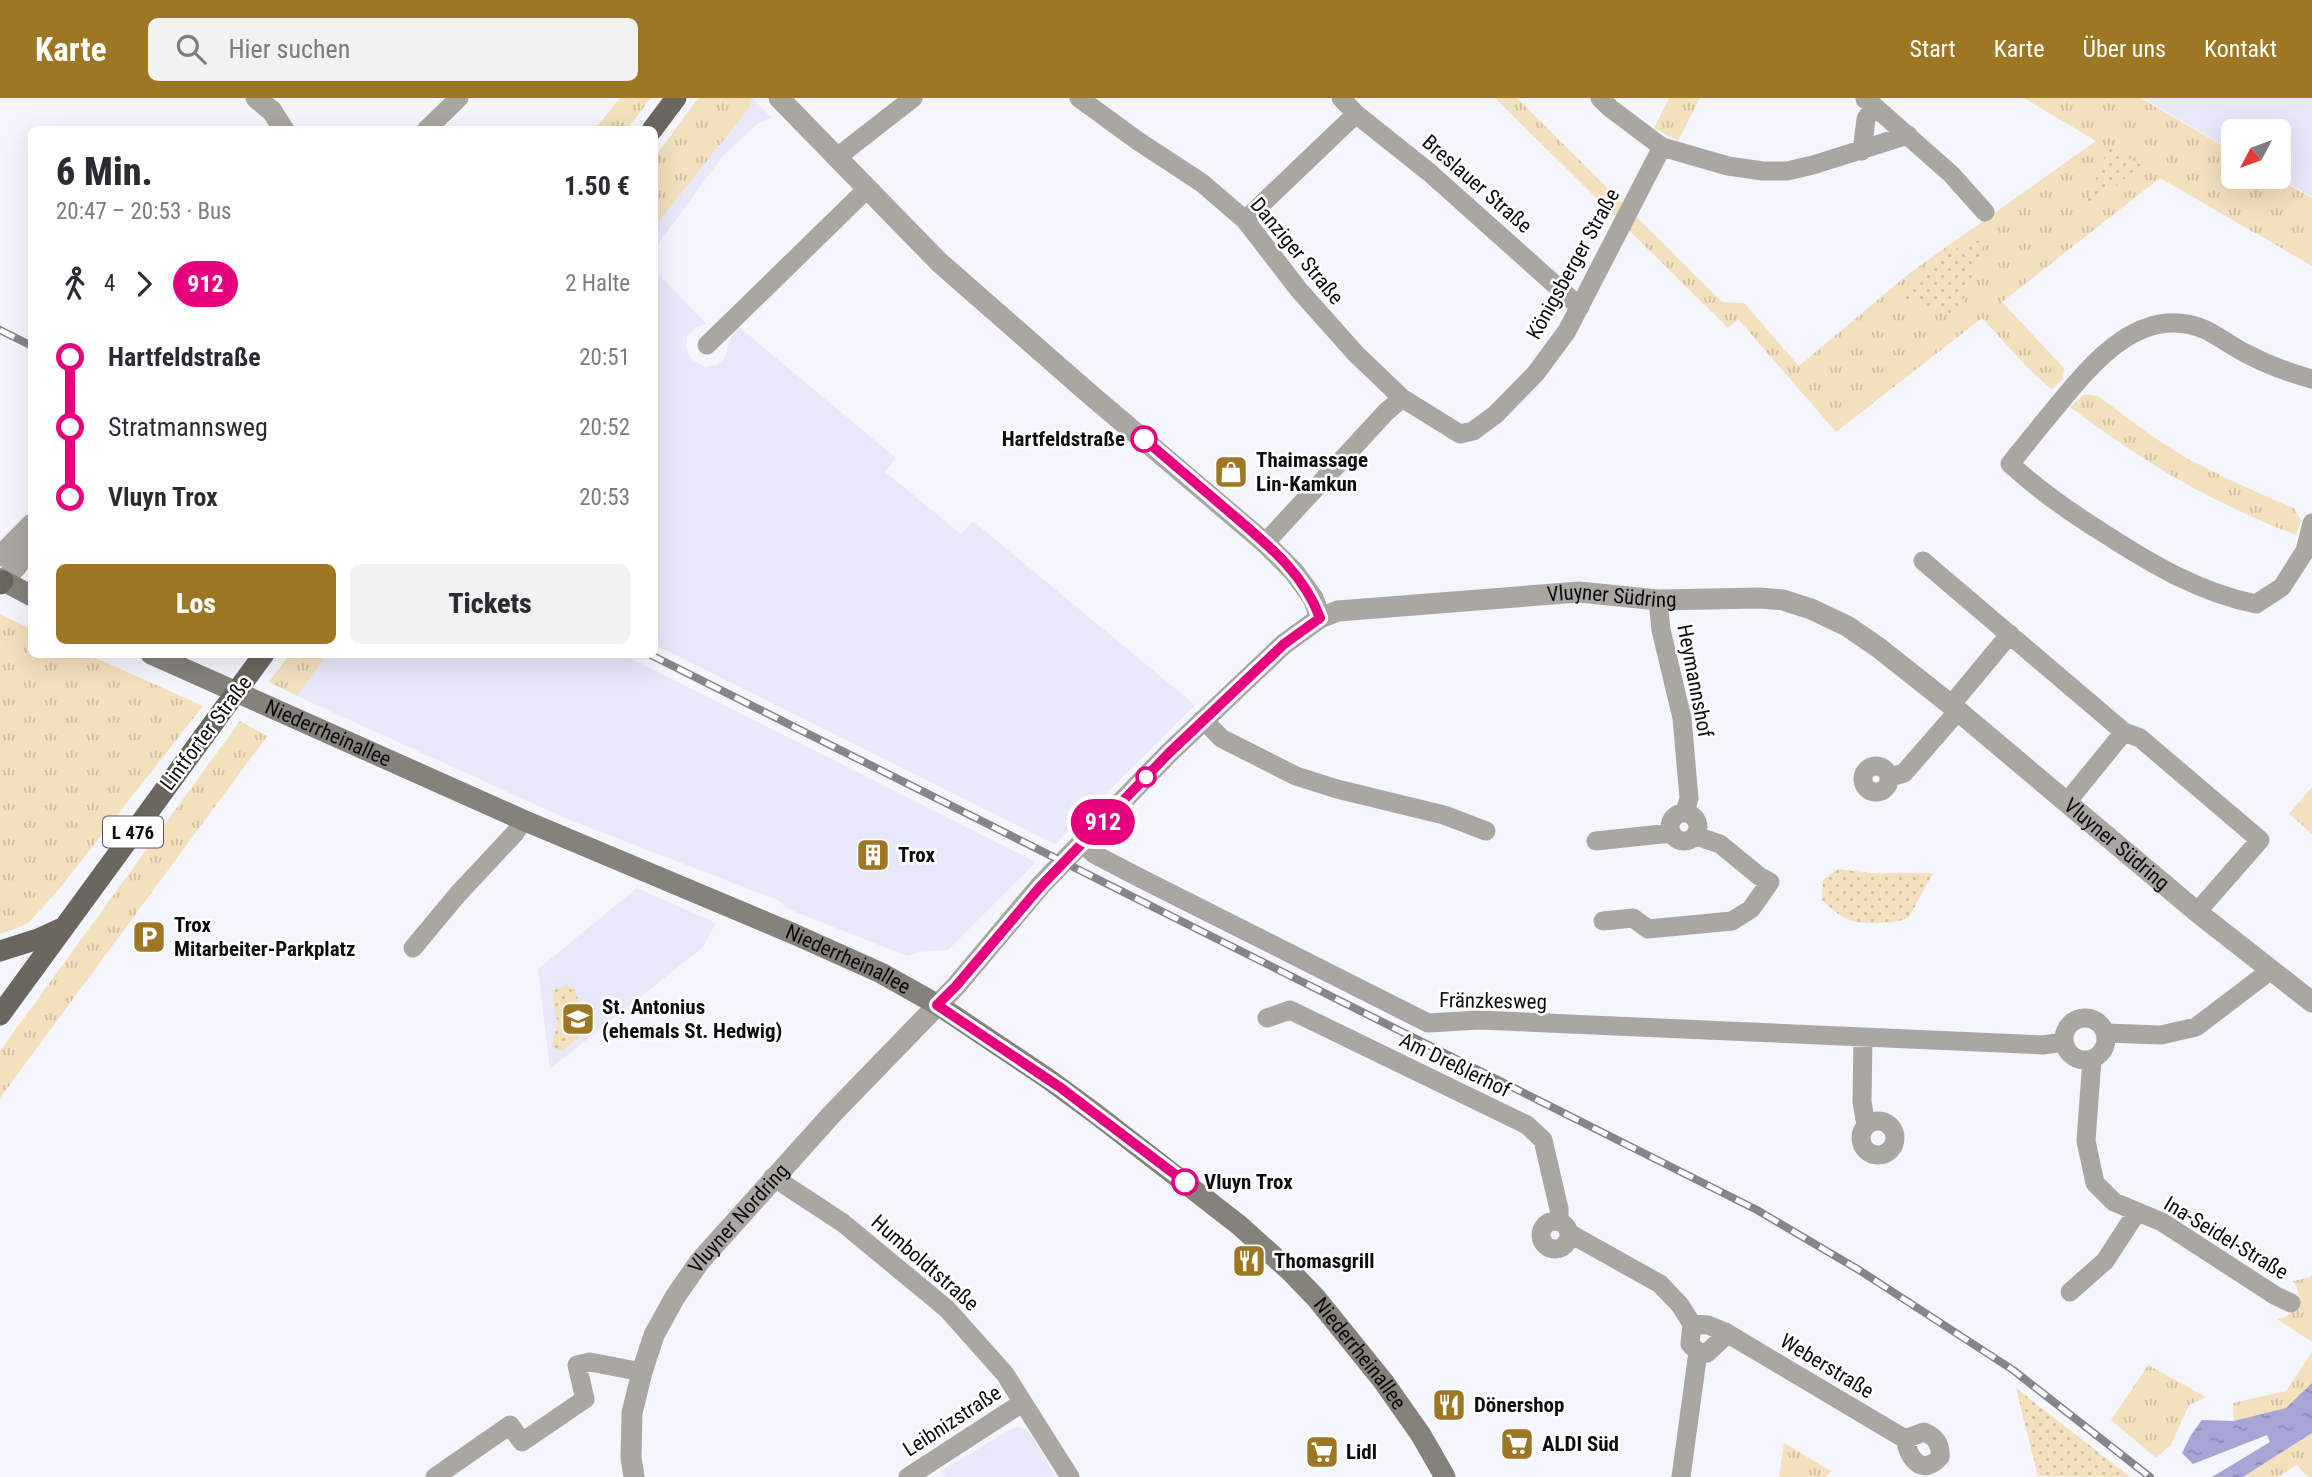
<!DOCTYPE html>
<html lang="de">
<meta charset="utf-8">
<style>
:root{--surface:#fff;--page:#f2f2f3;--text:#2b2b33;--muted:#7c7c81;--accent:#9d7723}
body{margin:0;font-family:"Roboto Condensed",sans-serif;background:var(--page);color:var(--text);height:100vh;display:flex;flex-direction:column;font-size:26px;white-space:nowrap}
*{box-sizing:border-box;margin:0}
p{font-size:23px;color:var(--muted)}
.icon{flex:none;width:38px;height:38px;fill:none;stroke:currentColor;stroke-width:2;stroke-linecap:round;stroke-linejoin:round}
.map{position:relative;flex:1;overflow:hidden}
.side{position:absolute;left:28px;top:28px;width:630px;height:532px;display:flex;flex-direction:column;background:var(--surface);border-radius:10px;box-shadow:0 7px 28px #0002}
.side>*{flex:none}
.badge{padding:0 14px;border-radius:23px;font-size:24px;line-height:46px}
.needle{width:46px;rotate:229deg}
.fabs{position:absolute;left:2221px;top:21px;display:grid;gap:14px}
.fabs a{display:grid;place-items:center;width:70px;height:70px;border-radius:10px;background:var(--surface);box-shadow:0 7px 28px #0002;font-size:35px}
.map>.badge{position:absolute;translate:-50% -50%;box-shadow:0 0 0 4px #fff}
.legs{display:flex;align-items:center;gap:10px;height:77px;padding:0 28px;font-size:23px}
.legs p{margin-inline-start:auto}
.head{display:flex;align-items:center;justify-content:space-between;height:119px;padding:0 28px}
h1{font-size:38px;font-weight:800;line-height:52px}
.primary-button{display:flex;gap:14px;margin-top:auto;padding:14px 28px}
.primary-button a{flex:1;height:80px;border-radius:10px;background:var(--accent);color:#fff;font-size:28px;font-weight:800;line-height:80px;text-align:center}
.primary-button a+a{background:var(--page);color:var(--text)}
ul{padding:0 28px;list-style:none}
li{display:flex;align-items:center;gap:24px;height:70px;font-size:26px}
li i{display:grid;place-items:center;width:10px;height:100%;margin:0 9px;background:currentColor}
li i::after{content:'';width:18px;height:18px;margin:-9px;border:5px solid;border-radius:50%;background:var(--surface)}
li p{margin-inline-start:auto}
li:first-child i{background:linear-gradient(#0000 50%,currentColor 0)}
li:last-child i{background:linear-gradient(currentColor 50%,#0000 0)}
header{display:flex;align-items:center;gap:42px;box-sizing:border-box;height:98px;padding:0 35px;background:var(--accent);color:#fff}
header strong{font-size:33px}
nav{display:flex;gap:38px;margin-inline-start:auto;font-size:24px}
.search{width:490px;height:63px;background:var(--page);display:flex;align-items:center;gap:18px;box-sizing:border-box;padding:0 24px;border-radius:10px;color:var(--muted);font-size:26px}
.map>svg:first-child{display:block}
.built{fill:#e8e8fb}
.grass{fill:url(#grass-tufts)}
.park{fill:url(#park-dots)}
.water{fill:url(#water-ripples)}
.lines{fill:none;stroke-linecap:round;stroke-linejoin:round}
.minor{stroke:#aaa7a3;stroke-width:19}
.tertiary{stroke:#aaa7a3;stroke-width:21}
.secondary{stroke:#85817b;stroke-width:21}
.primary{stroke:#6b675f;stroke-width:21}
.rail-casing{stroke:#85858b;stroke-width:8}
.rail{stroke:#fff;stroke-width:5;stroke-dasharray:16;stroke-linecap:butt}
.primary-bridge{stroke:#6b675f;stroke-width:21}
.line-1-casing{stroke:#fff;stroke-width:16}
.line-1{stroke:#e6007e;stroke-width:10}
.stop-1-dot{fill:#fff;stroke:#e6007e;stroke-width:3.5}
.labels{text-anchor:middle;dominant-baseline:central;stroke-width:5;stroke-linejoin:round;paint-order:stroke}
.shield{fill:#fff;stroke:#565658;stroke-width:2}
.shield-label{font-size:19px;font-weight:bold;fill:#0d0d10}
.street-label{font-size:21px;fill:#0d0d10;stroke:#fff}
.stop-label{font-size:21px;font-weight:bold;fill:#0d0d10;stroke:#fff;text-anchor:end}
.poi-label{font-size:21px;font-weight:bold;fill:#0d0d10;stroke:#fff;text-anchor:start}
</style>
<header>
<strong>Karte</strong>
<div class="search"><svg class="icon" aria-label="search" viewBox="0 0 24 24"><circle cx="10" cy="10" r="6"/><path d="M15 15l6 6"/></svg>Hier suchen</div>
<nav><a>Start</a><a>Karte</a><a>Über uns</a><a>Kontakt</a></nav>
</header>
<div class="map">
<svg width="2312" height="1379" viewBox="0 0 2312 1379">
<defs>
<pattern id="grass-tufts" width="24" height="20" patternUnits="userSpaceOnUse" patternTransform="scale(1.75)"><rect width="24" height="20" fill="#f3e0bd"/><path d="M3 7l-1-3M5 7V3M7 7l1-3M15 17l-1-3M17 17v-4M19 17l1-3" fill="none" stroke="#cfbfa1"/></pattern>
<pattern id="park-dots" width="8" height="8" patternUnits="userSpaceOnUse" patternTransform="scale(1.75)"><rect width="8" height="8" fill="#f3e0bd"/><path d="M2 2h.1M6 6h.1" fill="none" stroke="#cfbfa1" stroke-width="1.8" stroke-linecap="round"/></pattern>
<pattern id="water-ripples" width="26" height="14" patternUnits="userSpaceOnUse" patternTransform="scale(1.75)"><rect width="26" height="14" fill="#a7a4d6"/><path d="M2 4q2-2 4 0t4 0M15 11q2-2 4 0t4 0" fill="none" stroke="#8f8cb7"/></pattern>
</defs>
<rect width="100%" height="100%" fill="#f5f5fe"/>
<path class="built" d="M752,0L772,20L757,26L722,59L655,150V128L750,9Z
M2143,0H2312V99L2278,79V33H2233V53Z
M655,173L707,226L696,229L687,239L686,249L691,261L705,269L716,267L724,261L731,239L739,229L896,360L885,374L961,436L973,423L1195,607L1055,746L655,547Z
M327,557H624L1036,764L948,852L919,854L907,858L788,811L778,802L567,721L297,598Z
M637,790L716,825L703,849L550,971L538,871Z
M1018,1329L1026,1331L1033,1340L1056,1379H945L941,1373L1007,1333Z"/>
<path class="grass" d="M620,0H651L627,31H595Z
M698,0H752L750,9L655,128V59Z
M1495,0H1517L1722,204L1744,205L1799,268L1911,174L2096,43L2024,0H2141L2233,54V79H2275L2312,100V168L2160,80L2002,204L2064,270L2063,280L2052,292L2029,271L1982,220L1836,334L1738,221L1728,230Z
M1669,0H1700L1678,43L1654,30Z
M2085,296L2098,298L2149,336L2186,360L2232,383L2295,411L2301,423L2296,437C2210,404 2143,364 2070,309Z
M0,516L31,531L32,556L89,557L203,608L56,795L27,826L0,836Z
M289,557H327L297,598L269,584Z
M240,623L267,638L0,1000V953Z
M2312,689V736L2289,716Z
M2312,1176V1244L2277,1221C2297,1218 2305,1199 2293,1183L2310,1179Z
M2312,1254V1285L2286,1310L2234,1323L2233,1305L2286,1293Z
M2148,1267L2206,1299L2189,1307L2171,1347L2156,1360L2111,1322Z
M2312,1335V1379H2308L2297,1367L2278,1379H2243Z
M1784,1345L1831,1373L1827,1379H1779Z"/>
<path class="park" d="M2109,48L2141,67L2081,117Z
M1969,142L1985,144L1957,219L1904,201L1909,184Z
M1838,771L1869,775H1933L1909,819C1900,824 1892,824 1882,825C1850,826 1845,823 1822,802L1823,782Z
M567,887L575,891L580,907L594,915L596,923L563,953L554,951C550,942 556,937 557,927C558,916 550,904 554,892Z
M2016,1290L2130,1379L2038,1378Z"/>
<path class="water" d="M2312,1285V1335L2243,1379H2212L2270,1344L2267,1337L2193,1366L2182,1355L2191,1337L2202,1322L2234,1323L2286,1310Z"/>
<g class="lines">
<path class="minor" d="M1079,0L1138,43L1202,85L1245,122L1299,192L1356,256L1402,300
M1341,0L1356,16L1430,75L1580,209
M1600,0L1610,10L1662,49L1728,68L1763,73H1787L1813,67L1908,37
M1874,8L1951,76L1985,114
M426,32L459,0
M1862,53L1866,21L1874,8L1865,1
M836,60L913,0
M1245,122L1356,16
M707,247L867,91
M2312,281C2290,275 2268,267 2247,256C2233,249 2220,239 2206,232C2142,204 2093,264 2057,308C2041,327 2026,346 2010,366C2040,393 2071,415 2105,436C2153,467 2201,495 2256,506L2282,489L2305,453L2312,425
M1265,445L1386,314L1402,300L1460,336L1473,333L1495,317L1536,275L1567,233L1662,49
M1923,463L2124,634L2140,640L2260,742L2197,814
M1658,502L1661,532L1682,620L1689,700L1685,714
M1951,607L2010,536
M1203,621L1221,640L1296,678L1337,691L1444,717L1486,733
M1863 681a13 13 0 1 1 26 0a13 13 0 1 1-26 0Z
M1890,679L1904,675L1958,613
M2067,704L2124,634
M1670 729a14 14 0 1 1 28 0a14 14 0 1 1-28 0Z
M1596,743L1671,735
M1082,745L1094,756L1142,781L1428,925L1479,922L2043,947L2063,944
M1603,823L1633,820L1648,831L1732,823L1751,811L1770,784L1759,778L1720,746L1696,738
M413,850L458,796L515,735L523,722
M1267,920L1290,912L1527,1027L1543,1042L1559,1111V1124
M2064 941a21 21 0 1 1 42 0a21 21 0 1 1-42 0Z
M2105,935L2161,937L2196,929L2271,872
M1863,939L1862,1004L1866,1027
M2092,961L2086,1043L2095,1085L2114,1104L2162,1124L2276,1198L2291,1205
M1861 1040a17 17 0 1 1 34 0a17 17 0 1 1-34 0Z
M773,1079L843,1125L947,1211L1005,1276L1070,1379
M1541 1137a14 14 0 1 1 28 0a14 14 0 1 1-28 0Z
M1569,1135L1660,1186L1680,1207L1692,1226
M2070,1194L2105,1163L2137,1114
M1725,1234L1722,1241L1707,1255L1698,1254L1690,1246L1692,1226L1708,1227L1725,1234L1905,1341C1909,1361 1922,1379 1940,1359C1941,1346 1936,1339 1924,1334L1905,1341
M435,1379L510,1327L522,1344L585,1301L577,1267L590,1264L642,1274
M908,1379L1022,1305
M1681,1379L1698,1254"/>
<g class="tertiary">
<path d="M256,0L272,13L284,32"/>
<path d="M779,0L939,164L1085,292L1265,445L1294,474L1313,500L1320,520"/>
<path d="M0,458L32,426"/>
<path d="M3,483L17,468L32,447"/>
<path id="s1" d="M634,1379L631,1360L632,1315L642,1274L654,1237L675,1199L700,1163L832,1016L956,888L1040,788L1169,655L1284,546L1320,520L1338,513L1579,494L1658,502L1760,500L1783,502L1811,511L1847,528L1879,550L1951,607L2197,814L2312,904"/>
</g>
<g class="secondary">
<path d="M0,481L32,498"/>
<path id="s2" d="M151,556L523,722L794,836L881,875L938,907L1047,980L1096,1016L1239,1127L1291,1174L1316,1200L1383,1283L1421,1337L1445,1379"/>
</g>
<path class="primary" d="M652,32L676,0
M0,486L3,483
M0,853L38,841L60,831
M0,917L204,638"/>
<defs>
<path id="rail" d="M0,232L32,248
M649,556L1757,1112L1859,1172L2013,1272L2150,1379"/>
</defs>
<use href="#rail" class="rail-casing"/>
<use href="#rail" class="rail"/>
<path class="primary-bridge" d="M204,638L264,556"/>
</g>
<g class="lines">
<defs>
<path id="line-1" d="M1144,341C1171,364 1199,388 1226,411C1263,443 1303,473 1320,520L1284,546L1169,655L1040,789L956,888L937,907L1061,990L1185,1084"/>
</defs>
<use href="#line-1" class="line-1-casing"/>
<use href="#line-1" class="line-1"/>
</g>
<defs>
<symbol id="shop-square" viewBox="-11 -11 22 22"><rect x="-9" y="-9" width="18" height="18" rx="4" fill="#9d7723" stroke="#fff"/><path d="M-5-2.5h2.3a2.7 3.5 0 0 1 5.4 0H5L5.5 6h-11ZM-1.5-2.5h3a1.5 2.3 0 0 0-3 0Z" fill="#fff"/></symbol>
<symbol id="building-square" viewBox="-11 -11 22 22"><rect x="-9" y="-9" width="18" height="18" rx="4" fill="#9d7723" stroke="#fff"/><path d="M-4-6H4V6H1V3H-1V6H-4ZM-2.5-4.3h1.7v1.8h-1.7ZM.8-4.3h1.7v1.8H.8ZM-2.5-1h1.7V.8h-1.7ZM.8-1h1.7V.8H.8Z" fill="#fff"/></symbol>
<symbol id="parking-square" viewBox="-11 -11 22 22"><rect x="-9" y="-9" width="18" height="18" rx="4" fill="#9d7723" stroke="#fff"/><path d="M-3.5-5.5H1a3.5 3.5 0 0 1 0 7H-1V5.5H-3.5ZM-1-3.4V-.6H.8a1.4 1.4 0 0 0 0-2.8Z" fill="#fff"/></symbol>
<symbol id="school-square" viewBox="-11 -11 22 22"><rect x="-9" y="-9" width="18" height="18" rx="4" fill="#9d7723" stroke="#fff"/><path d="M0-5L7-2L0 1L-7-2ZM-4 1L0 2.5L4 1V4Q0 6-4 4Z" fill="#fff"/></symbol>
<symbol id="restaurant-square" viewBox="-11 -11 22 22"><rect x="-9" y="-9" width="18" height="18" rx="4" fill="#9d7723" stroke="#fff"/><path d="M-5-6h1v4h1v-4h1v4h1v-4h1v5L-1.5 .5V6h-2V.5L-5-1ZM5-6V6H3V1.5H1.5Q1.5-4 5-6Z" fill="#fff"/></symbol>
<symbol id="supermarket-square" viewBox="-11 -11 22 22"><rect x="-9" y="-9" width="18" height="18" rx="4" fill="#9d7723" stroke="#fff"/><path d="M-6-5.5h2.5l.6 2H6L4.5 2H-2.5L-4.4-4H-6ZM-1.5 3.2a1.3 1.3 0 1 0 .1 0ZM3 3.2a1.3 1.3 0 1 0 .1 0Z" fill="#fff"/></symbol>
</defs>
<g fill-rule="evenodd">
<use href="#shop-square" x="1212" y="355" width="38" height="38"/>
<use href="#building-square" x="854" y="738" width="38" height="38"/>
<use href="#parking-square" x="130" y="820" width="38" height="38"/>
<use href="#school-square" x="559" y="902" width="38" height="38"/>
<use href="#restaurant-square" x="1230" y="1144" width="38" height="38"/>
<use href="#restaurant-square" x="1430" y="1288" width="38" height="38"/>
<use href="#supermarket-square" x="1498" y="1327" width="38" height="38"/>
<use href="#supermarket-square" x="1303" y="1335" width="38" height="38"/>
</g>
<g class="stop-1-dot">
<circle cx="1144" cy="341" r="12"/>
<circle cx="1146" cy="679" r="9"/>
<circle cx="1185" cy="1084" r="12"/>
</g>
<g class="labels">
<rect class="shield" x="103" y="718.5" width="60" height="31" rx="5"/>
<g class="shield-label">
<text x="133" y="734">L 476</text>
</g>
<g class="street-label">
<text transform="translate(1477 86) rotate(41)">Breslauer Straße</text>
<text transform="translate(1297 153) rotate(50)">Danziger Straße</text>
<text transform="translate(1573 166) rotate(-61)">Königsberger Straße</text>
<text stroke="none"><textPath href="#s1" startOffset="1421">Vluyner Südring</textPath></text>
<text transform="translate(1695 583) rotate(79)">Heymannshof</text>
<text transform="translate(206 635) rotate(-53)">Lintforter Straße</text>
<text stroke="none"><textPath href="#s2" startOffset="194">Niederrheinallee</textPath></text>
<text stroke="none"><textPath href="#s1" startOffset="2009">Vluyner Südring</textPath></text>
<text stroke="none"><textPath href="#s2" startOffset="761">Niederrheinallee</textPath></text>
<text transform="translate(1493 903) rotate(1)">Fränzkesweg</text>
<text transform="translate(1455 967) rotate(26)">Am Dreßlerhof</text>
<text stroke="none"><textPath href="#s1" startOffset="290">Vluyner Nordring</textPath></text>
<text transform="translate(2226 1140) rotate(31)">Ina-Seidel-Straße</text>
<text transform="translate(925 1165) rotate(41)">Humboldtstraße</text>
<text stroke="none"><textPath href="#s2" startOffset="1412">Niederrheinallee</textPath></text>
<text transform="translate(1827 1268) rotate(31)">Weberstraße</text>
<text transform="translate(952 1323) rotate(-33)">Leibnizstraße</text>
</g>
<g class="stop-label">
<text x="1125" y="341">Hartfeldstraße</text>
<text x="1204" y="1084" text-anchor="start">Vluyn Trox</text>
</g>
<g class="poi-label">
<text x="1256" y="362">Thaimassage<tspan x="1256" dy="24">Lin-Kamkun</tspan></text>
<text x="898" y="757">Trox</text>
<text x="174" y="827">Trox<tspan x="174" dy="24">Mitarbeiter-Parkplatz</tspan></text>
<text x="602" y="909">St. Antonius<tspan x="602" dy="24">(ehemals St. Hedwig)</tspan></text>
<text x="1274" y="1163">Thomasgrill</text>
<text x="1474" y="1307">Dönershop</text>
<text x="1542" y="1346">ALDI Süd</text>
<text x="1346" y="1354">Lidl</text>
</g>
</g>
</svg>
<div class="fabs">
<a><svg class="needle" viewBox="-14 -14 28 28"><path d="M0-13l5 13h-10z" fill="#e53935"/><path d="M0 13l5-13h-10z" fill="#7c7c81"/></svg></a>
</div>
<b class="badge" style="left:1103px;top:724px;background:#e6007e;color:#fff">912</b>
<section class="side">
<div class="head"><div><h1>6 Min.</h1><p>20:47 – 20:53 · Bus</p></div><b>1.50 €</b></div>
<div class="legs"><svg class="icon" aria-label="walk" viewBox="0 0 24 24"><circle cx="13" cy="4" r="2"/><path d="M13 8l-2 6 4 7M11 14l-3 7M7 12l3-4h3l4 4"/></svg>4<svg class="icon" aria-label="forward" viewBox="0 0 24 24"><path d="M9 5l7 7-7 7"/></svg><b class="badge" style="background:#e6007e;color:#fff">912</b><p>2 Halte</p></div>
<ul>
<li><i style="color:#e6007e"></i><b>Hartfeldstraße</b><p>20:51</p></li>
<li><i style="color:#e6007e"></i><span>Stratmannsweg</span><p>20:52</p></li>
<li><i style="color:#e6007e"></i><b>Vluyn Trox</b><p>20:53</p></li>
</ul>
<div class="primary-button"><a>Los</a><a>Tickets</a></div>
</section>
</div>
